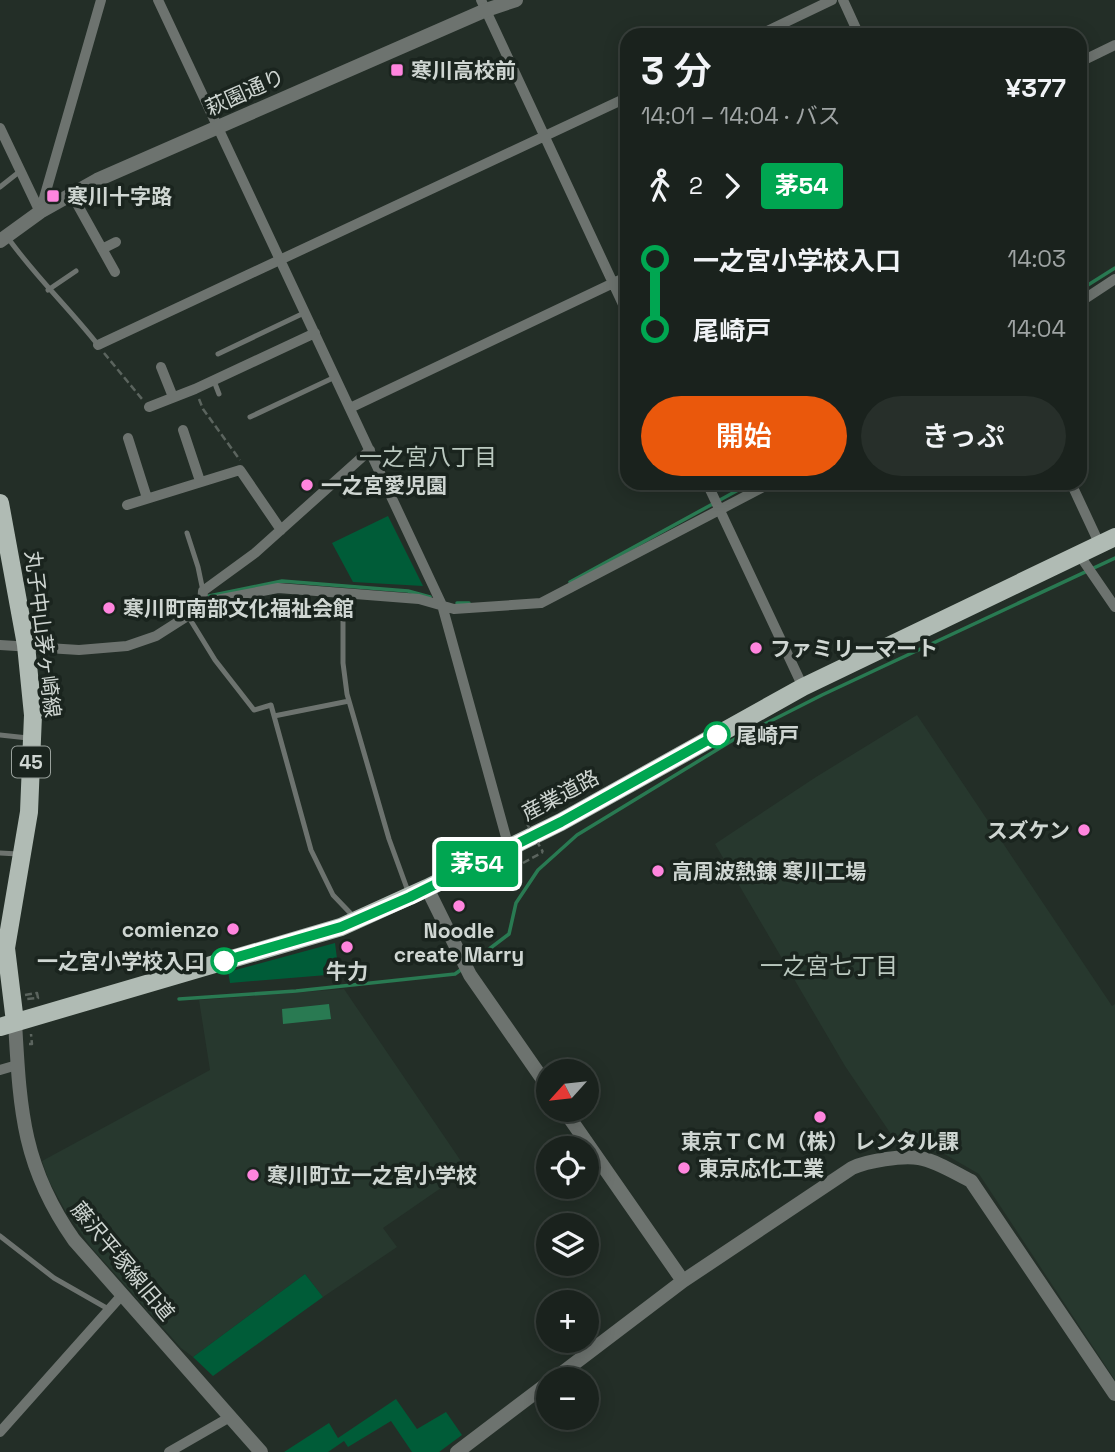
<!DOCTYPE html>
<html lang="ja">
<meta charset="utf-8">
<style>
:root{--surface:#1a221d;--page:#272f2a;--text:#f1f3f6;--muted:#9fa4a4;--line:#383f3b;--accent:#ea580c}
body{margin:0;font-family:"Space Grotesk","Noto Sans JP",sans-serif;background:var(--page);color:var(--text);height:100vh;display:flex;flex-direction:column;font-size:26px;white-space:nowrap}
*{box-sizing:border-box;margin:0}
p{font-size:23px;color:var(--muted)}
.icon{flex:none;width:38px;height:38px;fill:none;stroke:currentColor;stroke-width:2;stroke-linecap:round;stroke-linejoin:round}
.map{position:relative;flex:1;overflow:hidden}
.details{position:absolute;left:620px;top:28px;width:467px;height:462px;display:flex;flex-direction:column;background:var(--surface);border-radius:21px;box-shadow:0 4px 18px #0003,0 0 0 2px var(--line)}
.details>*{flex:none}
.badge{padding:0 14px;border-radius:5px;font-size:24px;line-height:46px}
.needle{width:46px;rotate:243deg}
.fabs{position:absolute;left:536px;top:1059px;display:grid;gap:14px}
.fabs a{display:grid;place-items:center;width:63px;height:63px;border-radius:50%;background:var(--surface);box-shadow:0 4px 18px #0003,0 0 0 2px var(--line);font-size:35px}
.map>.badge{position:absolute;translate:-50% -50%;box-shadow:0 0 0 4px #fff}
.legs{display:flex;align-items:center;gap:10px;height:77px;padding:0 21px;font-size:23px}
.legs p{margin-inline-start:auto}
.headline{display:flex;align-items:center;justify-content:space-between;height:119px;padding:0 21px}
h1{font-size:38px;font-weight:600;line-height:52px}
.primary-button{display:flex;gap:14px;margin-top:auto;padding:14px 21px}
.primary-button a{flex:1;height:80px;border-radius:42px;background:var(--accent);color:#fff;font-size:28px;font-weight:600;line-height:80px;text-align:center}
.primary-button a+a{background:var(--page);color:var(--text)}
ul{padding:0 21px;list-style:none}
li{display:flex;align-items:center;gap:24px;height:70px;font-size:26px}
li i{display:grid;place-items:center;width:10px;height:100%;margin:0 9px;background:currentColor}
li i::after{content:'';width:18px;height:18px;margin:-9px;border:5px solid;border-radius:50%;background:var(--surface)}
li p{margin-inline-start:auto}
li:first-child i{background:linear-gradient(#0000 50%,currentColor 0)}
li:last-child i{background:linear-gradient(currentColor 50%,#0000 0)}
.map>svg:first-child{display:block}
.built{fill:#27382e}
.green{fill:#005c38}
.water{fill:#297a52}
.lines{fill:none;stroke-linecap:round;stroke-linejoin:round}
.stream{stroke:#297a52;stroke-width:3.5}
.path{stroke:#5b645e;stroke-width:2.5;stroke-dasharray:7 3.5;stroke-linecap:butt}
.service{stroke:#6d736f;stroke-width:5}
.minor{stroke:#6d736f;stroke-width:10}
.tertiary{stroke:#6d736f;stroke-width:14}
.primary{stroke:#b0bbb4;stroke-width:18}
.path-bridge{stroke:#5b645e;stroke-width:2.5;stroke-dasharray:7 3.5;stroke-linecap:butt}
.line-1-casing{stroke:#fff;stroke-width:16}
.line-1{stroke:#00a651;stroke-width:10}
.poi-dot{fill:#ff85de;stroke:#1a241e;stroke-width:2.5}
.stop-1-dot{fill:#fff;stroke:#00a651;stroke-width:3.5}
.labels{text-anchor:middle;dominant-baseline:central;stroke-width:7;stroke-linejoin:round;paint-order:stroke}
.shield{fill:#1a241e;stroke:#99a19c;stroke-width:2}
.shield-label{font-size:19px;font-weight:bold;fill:#cfd6d2}
.poi-label{font-size:21px;font-weight:bold;fill:#cfd6d2;stroke:#1a241e;text-anchor:start}
.street-label{font-size:21px;fill:#cfd6d2;stroke:#1a241e}
.stop-label{font-size:21px;font-weight:bold;fill:#cfd6d2;stroke:#1a241e;text-anchor:start}
.neighbourhood-label{font-size:23px;fill:#bbc9c0;stroke:#1a241e}
</style>
<div class="map">
<svg width="1115" height="1452" viewBox="0 0 1115 1452">
<rect width="100%" height="100%" fill="#232e27"/>
<path class="built" d="M917,715L1112,1006L1115,1004V1380L979,1174L941,1152L901,1149L845,1066L715,844L816,777Z
M344,989L467,1170L383,1228L397,1247L323,1297L305,1274L193,1357L181,1348L91,1247L66,1212L49,1181L42,1161L210,1070L199,1000Z"/>
<path class="green" d="M388,516L423,586L353,582L332,543Z
M335,943L339,974L230,983L228,972Z
M305,1274L323,1297L213,1376L193,1357Z
M396,1399L417,1429L446,1412L462,1435L439,1452H412L391,1421L348,1447L344,1441L328,1452H284L329,1423L338,1438Z"/>
<path class="water" d="M329,1004L331,1019L283,1024L282,1009Z"/>
<g class="lines">
<path class="stream" d="M1080,290L1115,268
M570,582L751,483
M209,596L282,581L408,591L430,597
M457,603H469
M468,965L509,934L516,903L538,870L577,835L733,740L822,695L1115,558
M179,999L296,991L455,974L462,969"/>
<path class="path" d="M104,353L142,399
M199,399L203,409L240,460
M532,818L540,813
M523,863L543,852
M25,995L37,993L38,998L27,999
M29,1044H32L31,1034"/>
<path class="service" d="M0,187L19,172
M8,238C35,276 69,308 98,345
M48,290L76,271
M218,354L304,313
M214,381L219,394
M250,417L335,377
M187,533L198,567L203,591
M343,592V663L347,694L389,839L409,894
M188,616L215,660L254,710L271,705L311,850L333,895L355,918
M274,716L349,701
M0,735L28,738
M0,853L18,854
M0,1236L54,1278L110,1310"/>
<path class="minor" d="M158,0L442,605L509,848
M481,0L626,311
M843,0L859,35
M759,35L832,0
M1080,62L1115,45
M0,128L40,212
M71,193L115,272
M40,212L101,0
M102,249L116,242
M1080,302L1115,279
M98,345L626,98
M161,367L173,397
M149,407L195,389L315,333
M350,408L626,277
M183,430L200,481
M128,438L147,498
M707,483L803,687
M1071,483L1099,543
M127,505L240,470L281,530
M1078,553L1115,607
M202,607L203,591L255,553L370,450
M0,645L79,650L127,646L156,636L211,601L278,588L419,599L454,609L541,603L771,483
M0,1070L17,1065
M0,1432L122,1295
M169,1452L230,1417"/>
<path class="tertiary" d="M0,241L40,212L97,180L486,10L516,0
M427,888L470,975L548,1087
M15,1022C20,1109 22,1166 74,1240L261,1452
M564,1110L683,1281
M554,1379L683,1281L852,1168C867,1161 902,1155 919,1158C937,1161 955,1173 971,1181L1115,1394
M457,1452L548,1383"/>
<path class="primary" d="M0,503L26,645L33,715L29,812L6,948L15,1022
M0,1027L341,927L427,888L561,822L803,687L1115,537"/>
<path class="path-bridge" d="M526,822L543,852"/>
</g>
<g class="lines">
<defs>
<path id="line-1" d="M224,961L341,927L410,897L561,822L717,735"/>
</defs>
<use href="#line-1" class="line-1-casing"/>
<use href="#line-1" class="line-1"/>
</g>
<g class="poi-dot">
<rect x="390" y="63" width="14" height="14" rx="3.5"/>
<rect x="46" y="189" width="14" height="14" rx="3.5"/>
<circle cx="307" cy="485" r="7"/>
<circle cx="109" cy="608" r="7"/>
<circle cx="756" cy="648" r="7"/>
<circle cx="1084" cy="830" r="7"/>
<circle cx="658" cy="871" r="7"/>
<circle cx="459" cy="906" r="7"/>
<circle cx="233" cy="929" r="7"/>
<circle cx="347" cy="947" r="7"/>
<circle cx="820" cy="1117" r="7"/>
<circle cx="684" cy="1168" r="7"/>
<circle cx="253" cy="1175" r="7"/>
</g>
<g class="stop-1-dot">
<circle cx="717" cy="735" r="12"/>
<circle cx="224" cy="961" r="12"/>
</g>
<g class="labels">
<rect class="shield" x="12" y="746.5" width="38" height="31" rx="5"/>
<g class="shield-label">
<text x="31" y="762">45</text>
</g>
<g class="poi-label">
<text x="411" y="70">寒川高校前</text>
<text x="67" y="196">寒川十字路</text>
<text x="321" y="485">一之宮愛児園</text>
<text x="123" y="608">寒川町南部文化福祉会館</text>
<text x="770" y="648">ファミリーマート</text>
<text x="1070" y="830" text-anchor="end">スズケン</text>
<text x="672" y="871">高周波熱錬 寒川工場</text>
<text x="219" y="929" text-anchor="end">comienzo</text>
<text x="459" y="930" text-anchor="middle">Noodle<tspan x="459" dy="24">create Marry</tspan></text>
<text x="347" y="971" text-anchor="middle">牛力</text>
<text x="820" y="1141" text-anchor="middle">東京ＴＣＭ（株） レンタル課</text>
<text x="698" y="1168">東京応化工業</text>
<text x="267" y="1175">寒川町立一之宮小学校</text>
</g>
<g class="street-label">
<text transform="translate(245 92) rotate(-24)">萩園通り</text>
<text transform="translate(43 634) rotate(83)">丸子中山茅ヶ崎線</text>
<text transform="translate(560 795) rotate(-28)">産業道路</text>
<text transform="translate(123 1261) rotate(50)">藤沢平塚線旧道</text>
</g>
<g class="stop-label">
<text x="736" y="735">尾崎戸</text>
<text x="205" y="961" text-anchor="end">一之宮小学校入口</text>
</g>
<g class="neighbourhood-label">
<text x="428" y="457">一之宮八丁目</text>
<text x="829" y="966">一之宮七丁目</text>
</g>
</g>
</svg>
<div class="fabs">
<a><svg class="needle" viewBox="-14 -14 28 28"><path d="M0-13l5 13h-10z" fill="#e53935"/><path d="M0 13l5-13h-10z" fill="#9fa4a4"/></svg></a>
<a><svg class="icon" aria-label="locate" viewBox="0 0 24 24"><circle cx="12" cy="12" r="6"/><path d="M12 2v4M12 18v4M2 12h4M18 12h4"/></svg></a>
<a><svg class="icon" aria-label="layers" viewBox="0 0 24 24"><path d="M12 4l9 5-9 5-9-5zM3 14l9 5 9-5"/></svg></a>
<a>+</a>
<a>−</a>
</div>
<b class="badge" style="left:477px;top:864px;background:#00a651;color:#fff">茅54</b>
<section class="details">
<div class="headline"><div><h1>3 分</h1><p>14:01 – 14:04 · バス</p></div><b>¥377</b></div>
<div class="legs"><svg class="icon" aria-label="walk" viewBox="0 0 24 24"><circle cx="13" cy="4" r="2"/><path d="M13 8l-2 6 4 7M11 14l-3 7M7 12l3-4h3l4 4"/></svg>2<svg class="icon" aria-label="forward" viewBox="0 0 24 24"><path d="M9 5l7 7-7 7"/></svg><b class="badge" style="background:#00a651;color:#fff">茅54</b></div>
<ul>
<li><i style="color:#00a651"></i><b>一之宮小学校入口</b><p>14:03</p></li>
<li><i style="color:#00a651"></i><b>尾崎戸</b><p>14:04</p></li>
</ul>
<div class="primary-button"><a>開始</a><a>きっぷ</a></div>
</section>
</div>
